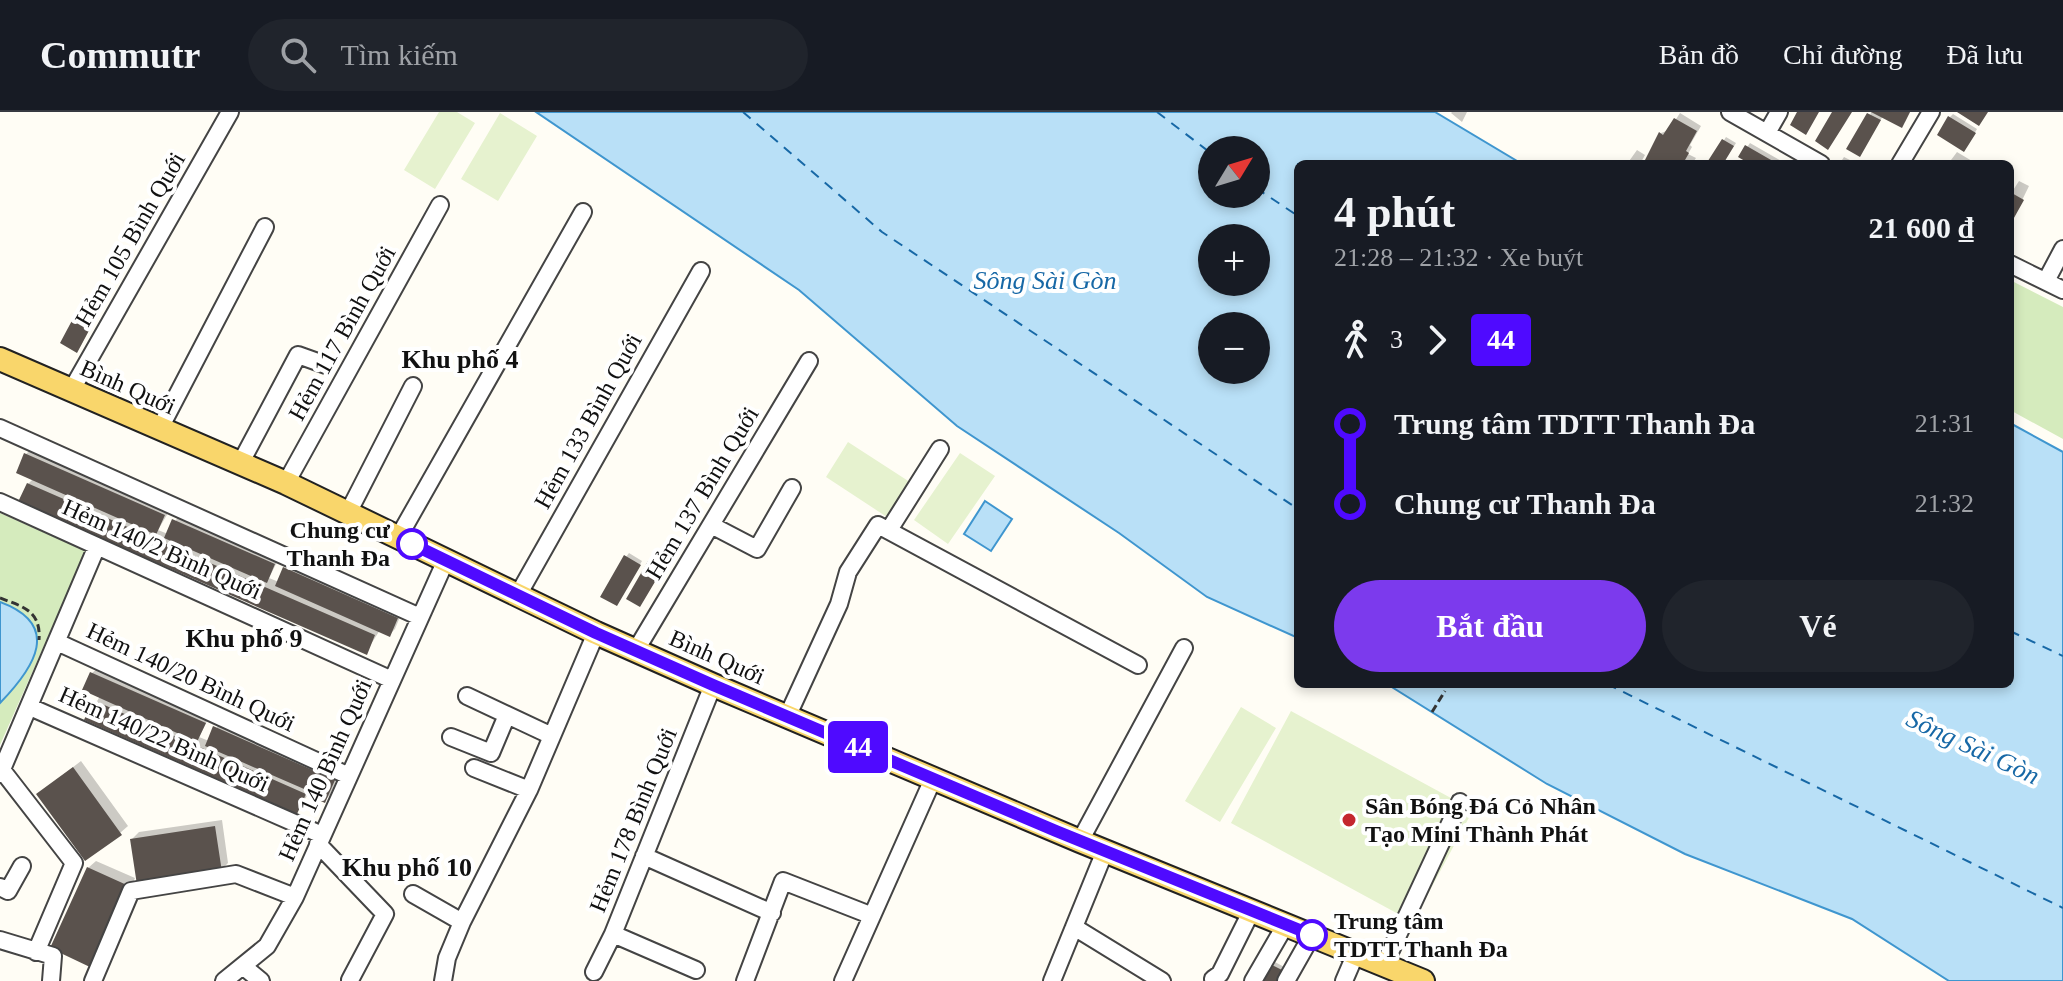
<!DOCTYPE html>
<html lang="vi">
<meta charset="utf-8">
<style>
:root{--surface:#171b24;--page:#20242c;--text:#f1f3f6;--muted:#9ea1a6;--line:#363941;--accent:#7c3aed}
body{margin:0;font-family:"Times New Roman",serif;background:var(--page);color:var(--text);height:100vh;display:flex;flex-direction:column;font-size:30px;white-space:nowrap}
*{box-sizing:border-box;margin:0}
p{font-size:26px;color:var(--muted)}
.icon{flex:none;width:44px;height:44px;fill:none;stroke:currentColor;stroke-width:2;stroke-linecap:round;stroke-linejoin:round}
.map{position:relative;flex:1;overflow:hidden}
.sheet{position:absolute;left:1294px;top:48px;width:720px;height:528px;display:flex;flex-direction:column;background:var(--surface);border-radius:12px;box-shadow:0 4px 12px #0003}
.sheet>*{flex:none}
.badge{padding:0 16px;border-radius:6px;font-size:28px;line-height:52px}
.needle{width:52px;rotate:52deg}
.buttons{position:absolute;left:1198px;top:24px;display:grid;gap:16px}
.buttons a{display:grid;place-items:center;width:72px;height:72px;border-radius:50%;background:var(--surface);box-shadow:0 4px 12px #0003;font-size:40px}
.map>.badge{position:absolute;translate:-50% -50%;box-shadow:0 0 0 4px #fff}
.legs{display:flex;align-items:center;gap:12px;height:88px;padding:0 40px;font-size:26px}
.legs p{margin-inline-start:auto}
.headline{display:flex;align-items:center;justify-content:space-between;height:136px;padding:0 40px}
h1{font-size:44px;font-weight:600;line-height:60px}
.primary-button{display:flex;gap:16px;margin-top:auto;padding:16px 40px}
.primary-button a{flex:1;height:92px;border-radius:48px;background:var(--accent);color:#fff;font-size:32px;font-weight:600;line-height:92px;text-align:center}
.primary-button a+a{background:var(--page);color:var(--text)}
ul{padding:0 40px;list-style:none}
li{display:flex;align-items:center;gap:28px;height:80px;font-size:30px}
li i{display:grid;place-items:center;width:12px;height:100%;margin:0 10px;background:currentColor}
li i::after{content:'';width:20px;height:20px;margin:-10px;border:6px solid;border-radius:50%;background:var(--surface)}
li p{margin-inline-start:auto}
li:first-child i{background:linear-gradient(#0000 50%,currentColor 0)}
li:last-child i{background:linear-gradient(currentColor 50%,#0000 0)}
header{display:flex;align-items:center;gap:48px;box-sizing:border-box;height:112px;padding:0 40px;background:var(--surface);border-bottom:2px solid var(--line)}
header strong{font-size:38px}
nav{display:flex;gap:44px;margin-inline-start:auto;font-size:28px}
.search{width:560px;height:72px;background:var(--page);display:flex;align-items:center;gap:20px;box-sizing:border-box;padding:0 28px;border-radius:44px;color:var(--muted);font-size:30px}
.map>svg:first-child{display:block}
.green{fill:#d5ebbd}
.pitch{fill:#e6f2cf}
.water{fill:#b9e0f7;stroke:#3f96cf;stroke-width:2;fill-rule:evenodd}
.shadow{fill:#0003}
.lines{fill:none;stroke-linecap:round;stroke-linejoin:round}
.ferry{stroke:#1768a6;stroke-width:2;stroke-dasharray:10 8;stroke-linecap:butt}
.building{fill:#5a524d}
.minor-casing{stroke:#444;stroke-width:20}
.major-casing{stroke:#222;stroke-width:26}
.path{stroke:#333;stroke-width:3;stroke-dasharray:8 4;stroke-linecap:butt}
.minor{stroke:#fff;stroke-width:16}
.major{stroke:#f9d66b;stroke-width:22}
.line-1-casing{stroke:#fff;stroke-width:18}
.line-1{stroke:#4f0aff;stroke-width:12}
.stop-1-dot{fill:#fff;stroke:#4f0aff;stroke-width:4}
.poi-dot{fill:#c4262e;stroke:#fff;stroke-width:3}
.labels{text-anchor:middle;dominant-baseline:central;stroke-width:8;stroke-linejoin:round;paint-order:stroke}
.street-label{font-size:24px;fill:#111;stroke:#fff}
.stop-label{font-size:24px;font-weight:bold;fill:#111;stroke:#fff;text-anchor:end}
.poi-label{font-size:24px;font-weight:bold;fill:#111;stroke:#fff;text-anchor:start}
.water-label{font-size:26px;font-style:italic;fill:#1768a6;stroke:#fff}
.neighbourhood-label{font-size:26px;font-weight:bold;fill:#111;stroke:#fff}
</style>
<header>
<strong>Commutr</strong>
<div class="search"><svg class="icon" aria-label="search" viewBox="0 0 24 24"><circle cx="10" cy="10" r="6"/><path d="M15 15l6 6"/></svg>Tìm kiếm</div>
<nav><a>Bản đồ</a><a>Chỉ đường</a><a>Đã lưu</a></nav>
</header>
<div class="map">
<svg width="2063" height="869" viewBox="0 0 2063 869">
<rect width="100%" height="100%" fill="#fffdf5"/>
<path class="green" d="M2012,169L2063,195V327L2010,298Z
M0,401L86,439L0,633Z"/>
<path class="pitch" d="M439,0H457L475,11L435,77L404,58Z
M500,1L537,24L498,89L461,67Z
M848,330L916,374L893,409L826,365Z
M960,341L995,364L948,432L914,408Z
M1241,595L1276,616L1220,710L1185,689Z
M1291,599L1473,698L1413,810L1231,711Z"/>
<path class="water" d="M536,0H1435L1522,52H1298V526L1207,485L1119,421L957,314L799,178ZM1256,38V82H1212V38ZM1256,126V170H1212V126ZM1212,214H1256V258H1212Z
M2010,311L2063,340V869H1949L1852,807L1685,742L1547,672L1387,572H2010Z
M985,389L1012,407L991,439L964,422Z
M0,490C62,513 35,555 0,591Z"/>
<path class="shadow" d="M1467,0L1462,10L1451,1L1452,0Z
M1871,0H1910L1905,10L1883,4L1862,39Z
M1680,1L1701,14L1690,33L1692,35L1688,42L1696,46L1692,52H1645L1661,21L1669,18Z
M1953,2L1977,17L1967,34L1950,5Z
M1726,25L1736,31L1723,52H1709Z
M1750,31L1783,50L1781,52H1754L1741,44Z
M1637,38L1645,43L1640,52H1627Z
M1957,40L1977,52H1948Z
M1844,45L1854,50L1853,52L1840,51Z
M2019,69L2029,74L2010,113V83Z
M88,184L103,192L80,235L85,187Z
M34,335L171,396L158,418L168,422L179,403L279,446L269,466L279,470L290,451L402,500L395,517L389,523L380,518L366,540L28,372L33,367L26,342Z
M629,441L642,449L619,488L626,445Z
M652,447L664,454L640,493L649,450Z
M98,556L209,605L199,625L209,629L220,610L339,662L330,683L324,689L309,681L296,700L87,607L100,584L92,561Z
M81,649L128,714L120,721L38,682Z
M222,708L228,751L221,758L132,727L139,720Z
M96,749L135,766L99,846L88,756Z
M1273,849L1288,857L1282,869L1270,852Z"/>
<g class="lines">
<path class="ferry" d="M743,0L882,120L1298,397
M1157,0L1212,42
M1256,76L1298,104
M2010,519L2063,544
M1607,572L2063,796"/>
</g>
<path class="building" d="M1797,0H1819L1806,23L1790,13Z
M1832,0H1852L1828,38L1815,29Z
M1871,0H1910L1902,16Z
M1957,0H1988L1979,14Z
M1867,1L1881,8L1860,45L1846,37Z
M1948,4L1976,21L1964,40L1937,23Z
M1674,6L1697,19L1686,39L1689,41L1685,48L1692,52H1643L1659,20L1663,23Z
M1722,27L1734,34L1723,52H1706Z
M1745,33L1778,52H1750L1738,45Z
M2010,80L2024,88L2010,113Z
M84,186L101,196L77,241L60,231Z
M24,341L165,403L156,423L16,361Z
M27,371L375,523L367,543L18,390Z
M172,407L275,452L267,471L164,426Z
M624,443L641,453L617,494L600,485Z
M648,449L662,458L640,495L626,487Z
M283,455L398,506L390,525L275,474Z
M90,560L206,611L197,630L82,578Z
M93,588L306,682L297,702L84,608Z
M213,614L335,668L325,691L310,684L311,680L205,634Z
M73,655L122,723L85,749L36,682Z
M215,714L222,760L137,773L130,727Z
M87,755L129,774L92,856L50,836Z
M1268,851L1286,860L1282,869H1260Z"/>
<g class="lines">
<defs>
<path id="minor" d="M1730,0L1821,52
M1767,21L1779,0
M1900,52L1931,0
M2010,152L2063,178
M2046,169L2063,137
M71,279L230,0
M0,316L420,505
M159,318L265,115
M240,352L298,243L326,253
M286,371L440,93
M0,390L392,568
M348,401L413,274
M711,413L757,437L792,376
M889,418L940,337
M398,426L583,100
M518,483L701,159
M57,530L349,664
M636,538L809,249
M467,584L552,624
M30,595L322,723
M788,603L839,492L848,460L878,413L1138,553
M451,625L491,641L507,603
M474,656L529,678
M2,658L74,751L36,840
M0,662L97,434
M1080,729L1184,536
M318,732L385,802L350,868
M644,744L772,801
M0,775L8,779L22,754
M413,782L462,810L529,678L596,521
M1074,815L1162,869
M613,822L696,858
M0,828L53,844L51,869
M1384,853L1460,690
M244,855L261,869
M594,860L613,822L713,573
M1213,867L1220,862L1252,798
M93,869L131,779L236,762L295,785
M224,869L267,834L295,785L446,448
M443,869L447,846L462,810
M745,869L783,769L870,803
M843,869L933,667
M1052,869L1105,739
M1253,869L1286,812
M1286,869L1312,823
M1344,869L1356,841"/>
<path id="major" d="M0,247L286,371L596,521L713,573L1080,729L1423,869"/>
</defs>
<use href="#minor" class="minor-casing"/>
<use href="#major" class="major-casing"/>
<path class="path" d="M0,486C24,495 41,499 39,528
M1432,600L1445,579"/>
<use href="#minor" class="minor"/>
<use href="#major" class="major"/>
</g>
<g class="lines">
<defs>
<path id="line-1" d="M412,432L596,521L713,573L1056,719L1312,823"/>
</defs>
<use href="#line-1" class="line-1-casing"/>
<use href="#line-1" class="line-1"/>
</g>
<g class="stop-1-dot">
<circle cx="412" cy="432" r="14"/>
<circle cx="1312" cy="823" r="14"/>
</g>
<circle class="poi-dot" cx="1349" cy="708" r="8"/>
<g class="labels">
<g class="street-label">
<text transform="translate(130 127) rotate(-60)">Hẻm 105 Bình Quới</text>
<text transform="translate(342 221) rotate(-61)">Hẻm 117 Bình Quới</text>
<text transform="translate(128 275) rotate(24)">Bình Quới</text>
<text transform="translate(588 309) rotate(-61)">Hẻm 133 Bình Quới</text>
<text transform="translate(702 381) rotate(-59)">Hẻm 137 Bình Quới</text>
<text transform="translate(162 437) rotate(24)">Hẻm 140/2 Bình Quới</text>
<text transform="translate(717 545) rotate(24)">Bình Quới</text>
<text transform="translate(191 565) rotate(25)">Hẻm 140/20 Bình Quới</text>
<text transform="translate(164 627) rotate(24)">Hẻm 140/22 Bình Quới</text>
<text transform="translate(325 658) rotate(-66)">Hẻm 140 Bình Quới</text>
<text transform="translate(633 708) rotate(-68)">Hẻm 178 Bình Quới</text>
</g>
<g class="stop-label">
<text x="390" y="418">Chung cư<tspan x="390" dy="28">Thanh Đa</tspan></text>
<text x="1334" y="809" text-anchor="start">Trung tâm<tspan x="1334" dy="28">TDTT Thanh Đa</tspan></text>
</g>
<g class="poi-label">
<text x="1365" y="694">Sân Bóng Đá Cỏ Nhân<tspan x="1365" dy="28">Tạo Mini Thành Phát</tspan></text>
</g>
<g class="water-label">
<text x="1045" y="168">Sông Sài Gòn</text>
<text transform="translate(1973 635) rotate(25)">Sông Sài Gòn</text>
</g>
<g class="neighbourhood-label">
<text x="460" y="247">Khu phố 4</text>
<text x="244" y="526">Khu phố 9</text>
<text x="407" y="755">Khu phố 10</text>
</g>
</g>
</svg>
<div class="buttons">
<a><svg class="needle" viewBox="-14 -14 28 28"><path d="M0-13l5 13h-10z" fill="#e53935"/><path d="M0 13l5-13h-10z" fill="#9ea1a6"/></svg></a>
<a>+</a>
<a>−</a>
</div>
<b class="badge" style="left:858px;top:635px;background:#4f0aff;color:#fff">44</b>
<section class="sheet">
<div class="headline"><div><h1>4 phút</h1><p>21:28 – 21:32 · Xe buýt</p></div><b>21 600 ₫</b></div>
<div class="legs"><svg class="icon" aria-label="walk" viewBox="0 0 24 24"><circle cx="13" cy="4" r="2"/><path d="M13 8l-2 6 4 7M11 14l-3 7M7 12l3-4h3l4 4"/></svg>3<svg class="icon" aria-label="forward" viewBox="0 0 24 24"><path d="M9 5l7 7-7 7"/></svg><b class="badge" style="background:#4f0aff;color:#fff">44</b></div>
<ul>
<li><i style="color:#4f0aff"></i><b>Trung tâm TDTT Thanh Đa</b><p>21:31</p></li>
<li><i style="color:#4f0aff"></i><b>Chung cư Thanh Đa</b><p>21:32</p></li>
</ul>
<div class="primary-button"><a>Bắt đầu</a><a>Vé</a></div>
</section>
</div>
